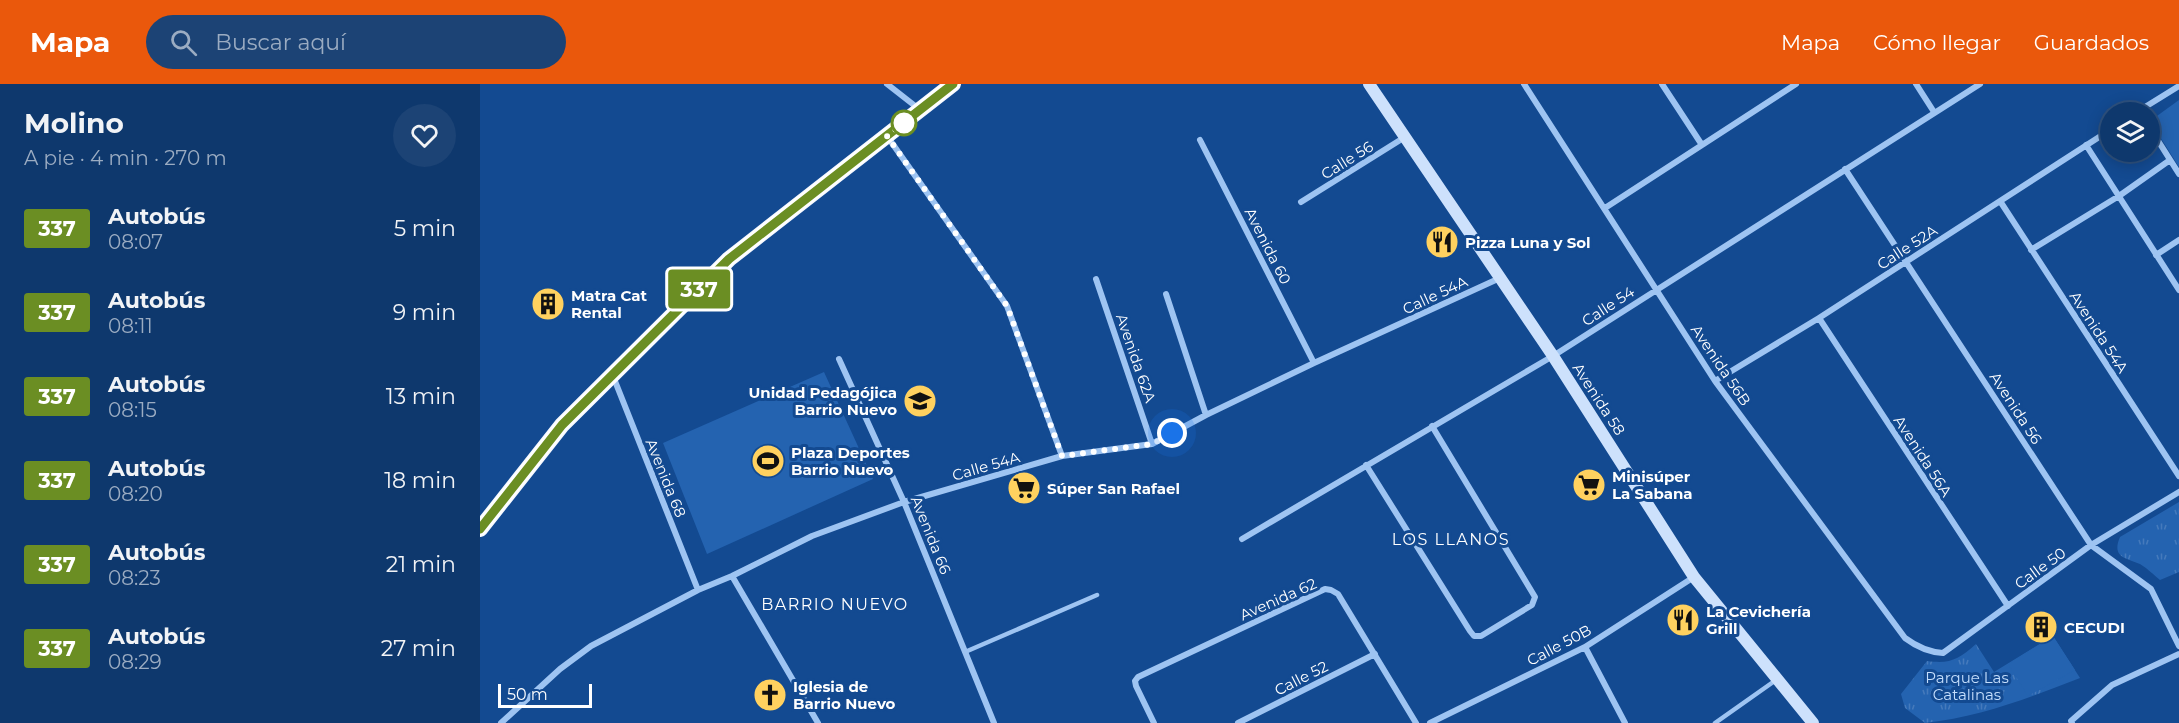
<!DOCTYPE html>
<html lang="es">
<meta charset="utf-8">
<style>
:root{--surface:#0e386d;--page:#1c4375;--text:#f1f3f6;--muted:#9bacc2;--line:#2e5280;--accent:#ea580c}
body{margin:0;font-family:Montserrat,sans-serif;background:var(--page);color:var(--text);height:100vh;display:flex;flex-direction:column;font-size:22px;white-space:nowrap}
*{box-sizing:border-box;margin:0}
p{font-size:20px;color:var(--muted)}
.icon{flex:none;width:33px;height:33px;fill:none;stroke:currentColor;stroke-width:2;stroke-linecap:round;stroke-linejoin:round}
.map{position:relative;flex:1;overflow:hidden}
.details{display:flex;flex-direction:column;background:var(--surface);width:480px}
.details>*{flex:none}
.badge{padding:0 12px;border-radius:4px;font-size:21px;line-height:39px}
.controls{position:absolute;left:1620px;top:18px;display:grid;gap:12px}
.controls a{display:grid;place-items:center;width:60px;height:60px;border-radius:50%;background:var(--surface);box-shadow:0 3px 15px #0003,0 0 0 2px var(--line);font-size:30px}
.scale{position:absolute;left:18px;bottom:15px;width:94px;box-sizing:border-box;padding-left:6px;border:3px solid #fff;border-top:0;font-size:16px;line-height:21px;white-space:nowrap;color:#fff;-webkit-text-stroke:4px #134a91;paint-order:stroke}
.you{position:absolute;width:30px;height:30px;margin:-15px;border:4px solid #fff;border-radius:50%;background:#1a73e8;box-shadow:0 0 0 9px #1a73e833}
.map>.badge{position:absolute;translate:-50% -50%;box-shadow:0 0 0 3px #fff}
.round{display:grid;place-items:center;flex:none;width:63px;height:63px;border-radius:32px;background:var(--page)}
.overview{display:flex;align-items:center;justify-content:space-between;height:102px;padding:0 24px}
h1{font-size:28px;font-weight:700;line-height:45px}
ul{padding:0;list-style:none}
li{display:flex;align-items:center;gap:18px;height:84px;padding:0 24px}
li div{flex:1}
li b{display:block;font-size:22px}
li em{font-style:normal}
li .badge{min-width:66px;font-weight:700;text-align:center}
header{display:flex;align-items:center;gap:36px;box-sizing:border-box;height:84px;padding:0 30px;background:var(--accent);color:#fff}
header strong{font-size:28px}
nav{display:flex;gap:33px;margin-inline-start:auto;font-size:21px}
.search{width:420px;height:54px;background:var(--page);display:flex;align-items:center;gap:15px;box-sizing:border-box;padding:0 21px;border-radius:33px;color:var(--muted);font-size:22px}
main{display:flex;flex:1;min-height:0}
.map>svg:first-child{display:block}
.park{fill:url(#park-tufts)}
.pitch{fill:#2463b0}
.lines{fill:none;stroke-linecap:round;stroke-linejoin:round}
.service{stroke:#9ec4f2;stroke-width:4.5}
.minor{stroke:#9ec4f2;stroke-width:6}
.secondary{stroke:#cde1fc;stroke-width:12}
.trunk{stroke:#f4f8ff;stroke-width:16}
.line-casing{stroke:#fff;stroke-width:14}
.line{stroke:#6b8e23;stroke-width:9}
.walk{stroke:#fff;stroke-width:6;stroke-dasharray:0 10.8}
.stop-dot{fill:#fff;stroke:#6b8e23;stroke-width:3}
.labels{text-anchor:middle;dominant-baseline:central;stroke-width:6;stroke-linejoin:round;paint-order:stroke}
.street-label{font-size:15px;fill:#fff;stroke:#134a91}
.poi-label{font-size:15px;font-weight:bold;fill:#fff;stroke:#134a91;text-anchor:start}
.park-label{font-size:15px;fill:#c6dffd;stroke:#134a91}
.neighbourhood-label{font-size:16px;letter-spacing:1.5px;fill:#fff;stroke:#134a91}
</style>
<header>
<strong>Mapa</strong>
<div class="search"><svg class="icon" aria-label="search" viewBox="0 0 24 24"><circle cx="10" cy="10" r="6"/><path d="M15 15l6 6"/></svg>Buscar aquí</div>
<nav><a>Mapa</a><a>Cómo llegar</a><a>Guardados</a></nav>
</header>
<main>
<section class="details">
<div class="overview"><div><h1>Molino</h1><p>A pie · 4 min · 270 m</p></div><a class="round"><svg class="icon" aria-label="heart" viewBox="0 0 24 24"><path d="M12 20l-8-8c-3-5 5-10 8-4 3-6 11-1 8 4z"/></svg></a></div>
<ul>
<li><span class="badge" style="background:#6b8e23;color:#fff">337</span><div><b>Autobús</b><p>08:07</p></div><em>5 min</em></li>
<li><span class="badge" style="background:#6b8e23;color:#fff">337</span><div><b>Autobús</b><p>08:11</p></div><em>9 min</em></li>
<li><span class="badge" style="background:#6b8e23;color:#fff">337</span><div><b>Autobús</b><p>08:15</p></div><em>13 min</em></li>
<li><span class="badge" style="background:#6b8e23;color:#fff">337</span><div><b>Autobús</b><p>08:20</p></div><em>18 min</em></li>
<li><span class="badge" style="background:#6b8e23;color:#fff">337</span><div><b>Autobús</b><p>08:23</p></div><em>21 min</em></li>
<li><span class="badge" style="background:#6b8e23;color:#fff">337</span><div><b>Autobús</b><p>08:29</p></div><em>27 min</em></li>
</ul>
</section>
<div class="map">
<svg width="1699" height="639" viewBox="0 0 1699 639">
<defs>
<pattern id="park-tufts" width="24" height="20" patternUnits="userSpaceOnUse" patternTransform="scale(1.5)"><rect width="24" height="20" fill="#2463b0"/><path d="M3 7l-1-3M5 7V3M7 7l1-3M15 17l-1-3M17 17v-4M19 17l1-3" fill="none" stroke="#457abc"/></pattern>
</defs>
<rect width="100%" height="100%" fill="#134a91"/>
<path class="park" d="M1699,418V488L1680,496C1674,491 1667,484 1660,480C1647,474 1631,474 1640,453Z
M1573,552L1600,594C1549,614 1500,633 1445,639L1425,624L1421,610L1447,577C1470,580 1478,576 1496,560L1514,588Z"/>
<path class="pitch" d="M1699,16V83L1670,37Z
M344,288L393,395L227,470L183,359Z
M1573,552L1595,586L1548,612L1528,580Z"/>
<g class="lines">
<path class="service" d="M485,568L617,511
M1235,639L1296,596"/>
<path class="minor" d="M407,0L439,25
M1044,0L1235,297L1425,554C1437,563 1448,568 1463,569L1611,461L1699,408
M1182,0L1222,61
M1436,0L1454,28
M1657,28L1699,2
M1670,44L1699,90
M407,52L527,222L582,372
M720,56L834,279
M1606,61L1699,206
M1365,85L1611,461L1671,505L1699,562
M1520,117L1699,392
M821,118L925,53
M1125,124L1316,0
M1551,166L1639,112L1690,76
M1676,171L1699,156
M616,195L672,360
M686,210L726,331
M1339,234L1528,522
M359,275L424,418L514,639
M133,292L218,506
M1235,297L1339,234L1630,46
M886,381L990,547L994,552H1001L1052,521L1055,513L952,342
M762,455L1073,272L1500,0
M252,492L338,639
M1105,563L1145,639
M21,639L80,585L111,562L218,506L252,492L332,452L424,418L582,372L672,360L726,331L834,279L1020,194
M674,639L656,602L655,597L658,593L845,505L851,506L858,510L936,639
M758,639L895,570
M950,639L1105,563L1214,493
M1592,639L1591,637L1632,601L1699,570"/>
<path class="secondary" d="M889,0L1073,272L1214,493L1333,639"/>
<path class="trunk" d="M0,445L82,341L249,175L473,0"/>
</g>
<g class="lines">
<defs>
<path id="line" d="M0,445L82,341L249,175L473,0"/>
</defs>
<use href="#line" class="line-casing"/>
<use href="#line" class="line"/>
<path class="walk" d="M424,39L407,52L527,222L582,372L672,360L692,349"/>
</g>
<defs>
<symbol id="restaurant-disc" viewBox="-11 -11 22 22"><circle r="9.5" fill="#ffd15f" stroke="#134a91"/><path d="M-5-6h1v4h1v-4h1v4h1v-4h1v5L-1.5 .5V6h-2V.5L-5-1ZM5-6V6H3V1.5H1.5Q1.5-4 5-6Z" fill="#111"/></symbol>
<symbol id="building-disc" viewBox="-11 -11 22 22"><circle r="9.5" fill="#ffd15f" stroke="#134a91"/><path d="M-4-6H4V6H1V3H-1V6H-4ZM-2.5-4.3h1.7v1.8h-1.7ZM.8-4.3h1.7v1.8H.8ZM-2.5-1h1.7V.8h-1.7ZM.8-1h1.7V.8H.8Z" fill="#111"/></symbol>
<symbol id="school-disc" viewBox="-11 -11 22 22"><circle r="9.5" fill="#ffd15f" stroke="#134a91"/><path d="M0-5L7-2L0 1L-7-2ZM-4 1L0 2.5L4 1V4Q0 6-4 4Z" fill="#111"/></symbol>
<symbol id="stadium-disc" viewBox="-11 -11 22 22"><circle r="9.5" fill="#ffd15f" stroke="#134a91"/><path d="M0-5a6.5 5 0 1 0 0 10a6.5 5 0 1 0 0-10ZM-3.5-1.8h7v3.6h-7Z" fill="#111"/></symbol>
<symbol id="supermarket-disc" viewBox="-11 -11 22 22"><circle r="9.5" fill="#ffd15f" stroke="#134a91"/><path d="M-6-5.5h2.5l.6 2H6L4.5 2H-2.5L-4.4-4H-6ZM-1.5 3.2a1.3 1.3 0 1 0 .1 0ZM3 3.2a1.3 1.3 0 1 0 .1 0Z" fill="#111"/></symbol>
<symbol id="church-disc" viewBox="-11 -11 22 22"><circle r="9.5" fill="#ffd15f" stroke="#134a91"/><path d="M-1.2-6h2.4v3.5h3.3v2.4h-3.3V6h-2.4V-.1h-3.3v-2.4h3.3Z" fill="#111"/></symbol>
</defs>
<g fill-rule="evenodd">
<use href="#restaurant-disc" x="943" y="139" width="38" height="38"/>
<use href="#building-disc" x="49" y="201" width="38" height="38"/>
<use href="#school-disc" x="421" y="298" width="38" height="38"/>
<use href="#stadium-disc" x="269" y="358" width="38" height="38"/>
<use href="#supermarket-disc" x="1090" y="382" width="38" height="38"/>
<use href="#supermarket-disc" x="525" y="385" width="38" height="38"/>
<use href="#restaurant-disc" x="1184" y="517" width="38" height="38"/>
<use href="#building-disc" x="1542" y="524" width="38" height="38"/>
<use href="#church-disc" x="271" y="592" width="38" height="38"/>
</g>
<circle class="stop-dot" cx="424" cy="39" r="12"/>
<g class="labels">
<g class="street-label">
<text transform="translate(867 76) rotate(-32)">Calle 56</text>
<text transform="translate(788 162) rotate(63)">Avenida 60</text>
<text transform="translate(1427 163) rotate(-33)">Calle 52A</text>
<text transform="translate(955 211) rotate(-25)">Calle 54A</text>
<text transform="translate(1128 222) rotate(-33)">Calle 54</text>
<text transform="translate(1619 248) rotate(57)">Avenida 54A</text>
<text transform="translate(656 274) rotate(71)">Avenida 62A</text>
<text transform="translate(1241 281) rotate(56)">Avenida 56B</text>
<text transform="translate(1119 315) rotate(57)">Avenida 58</text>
<text transform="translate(1536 324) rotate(57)">Avenida 56</text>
<text transform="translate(1443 372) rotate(57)">Avenida 56A</text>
<text transform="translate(506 382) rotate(-16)">Calle 54A</text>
<text transform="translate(186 394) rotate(68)">Avenida 68</text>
<text transform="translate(451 451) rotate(68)">Avenida 66</text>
<text transform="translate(1560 484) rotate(-36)">Calle 50</text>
<text transform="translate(798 515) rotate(-24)">Avenida 62</text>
<text transform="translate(1079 561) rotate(-28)">Calle 50B</text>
<text transform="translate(821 594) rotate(-27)">Calle 52</text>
</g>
<g class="poi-label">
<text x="985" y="158">Pizza Luna y Sol</text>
<text x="91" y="211">Matra Cat<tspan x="91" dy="17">Rental</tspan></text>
<text x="417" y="308" text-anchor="end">Unidad Pedagójica<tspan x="417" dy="17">Barrio Nuevo</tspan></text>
<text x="311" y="368">Plaza Deportes<tspan x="311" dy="17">Barrio Nuevo</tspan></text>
<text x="1132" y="392">Minisúper<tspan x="1132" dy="17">La Sabana</tspan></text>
<text x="567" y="404">Súper San Rafael</text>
<text x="1226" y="527">La Cevichería<tspan x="1226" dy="17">Grill</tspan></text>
<text x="1584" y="543">CECUDI</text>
<text x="313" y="602">Iglesia de<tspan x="313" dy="17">Barrio Nuevo</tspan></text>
</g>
<g class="park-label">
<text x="1487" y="593">Parque Las<tspan x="1487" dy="17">Catalinas</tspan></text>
</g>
<g class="neighbourhood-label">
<text x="971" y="455">LOS LLANOS</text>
<text x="355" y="520">BARRIO NUEVO</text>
</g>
</g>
</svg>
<div class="controls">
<a><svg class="icon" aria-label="layers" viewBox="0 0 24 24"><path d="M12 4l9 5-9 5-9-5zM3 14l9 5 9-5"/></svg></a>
</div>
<div class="scale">50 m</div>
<div class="you" style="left:692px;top:349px"></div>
<b class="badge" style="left:219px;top:205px;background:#6b8e23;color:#fff">337</b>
</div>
</main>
